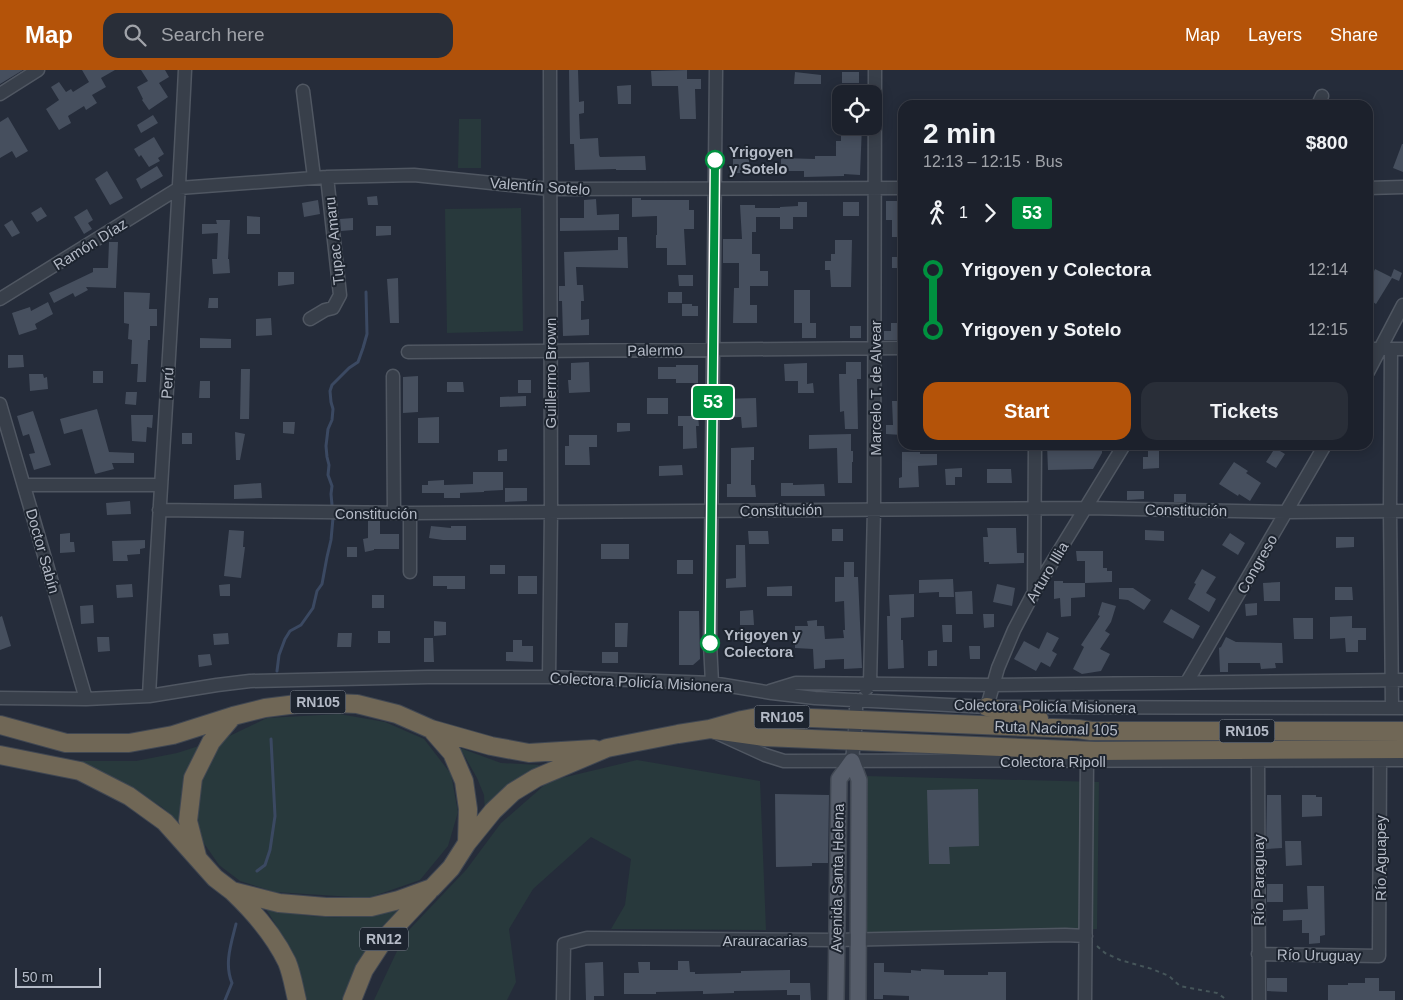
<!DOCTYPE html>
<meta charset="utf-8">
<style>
:root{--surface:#1c212c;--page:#292e38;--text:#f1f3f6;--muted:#a0a3a9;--line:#3a3e48;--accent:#b45309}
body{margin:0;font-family:Helvetica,sans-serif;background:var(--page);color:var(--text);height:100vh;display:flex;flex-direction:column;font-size:19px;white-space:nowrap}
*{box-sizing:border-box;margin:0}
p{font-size:16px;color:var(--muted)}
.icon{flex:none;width:28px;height:28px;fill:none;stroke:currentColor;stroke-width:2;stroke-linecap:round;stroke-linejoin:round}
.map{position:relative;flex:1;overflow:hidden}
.sheet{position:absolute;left:898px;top:30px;width:475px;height:350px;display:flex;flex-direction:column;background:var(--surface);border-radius:15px;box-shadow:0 2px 12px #0003,0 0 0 1px var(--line)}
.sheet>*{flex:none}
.badge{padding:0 10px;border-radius:4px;font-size:18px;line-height:32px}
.fabs{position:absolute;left:832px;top:15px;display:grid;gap:10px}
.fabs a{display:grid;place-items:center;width:50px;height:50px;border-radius:10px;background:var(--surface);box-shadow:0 2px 12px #0003,0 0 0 1px var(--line);font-size:25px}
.scale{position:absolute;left:15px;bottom:12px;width:86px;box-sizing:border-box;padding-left:5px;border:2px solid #b4bac6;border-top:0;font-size:14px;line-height:18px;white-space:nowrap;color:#b4bac6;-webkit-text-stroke:4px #1d242f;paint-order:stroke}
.map>.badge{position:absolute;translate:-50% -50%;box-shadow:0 0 0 2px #fff}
.legs{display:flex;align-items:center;gap:8px;height:55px;padding:0 25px;font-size:16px}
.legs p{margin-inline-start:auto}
.headline{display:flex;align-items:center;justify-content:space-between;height:85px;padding:0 25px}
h1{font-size:28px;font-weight:800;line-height:38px}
.cta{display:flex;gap:10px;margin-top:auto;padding:10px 25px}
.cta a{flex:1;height:58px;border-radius:15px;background:var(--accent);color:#fff;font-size:20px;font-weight:800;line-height:58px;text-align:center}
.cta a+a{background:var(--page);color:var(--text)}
ul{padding:0 25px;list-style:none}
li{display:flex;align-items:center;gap:18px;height:60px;font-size:19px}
li i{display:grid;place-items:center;width:8px;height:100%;margin:0 6px;background:currentColor}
li i::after{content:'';width:12px;height:12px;margin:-6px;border:4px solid;border-radius:50%;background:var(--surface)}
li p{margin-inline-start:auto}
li:first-child i{background:linear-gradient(#0000 50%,currentColor 0)}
li:last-child i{background:linear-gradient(currentColor 50%,#0000 0)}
header{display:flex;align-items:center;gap:30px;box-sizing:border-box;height:70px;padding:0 25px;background:var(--accent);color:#fff}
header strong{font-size:24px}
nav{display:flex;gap:28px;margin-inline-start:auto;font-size:18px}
.search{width:350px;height:45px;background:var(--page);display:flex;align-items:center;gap:12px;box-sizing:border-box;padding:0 18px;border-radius:15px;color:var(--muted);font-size:19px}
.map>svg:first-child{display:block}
.green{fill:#28393c}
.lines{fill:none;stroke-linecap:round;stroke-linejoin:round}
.stream{stroke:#3b4962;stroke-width:3}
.building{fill:#464f5e}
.minor-casing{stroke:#505762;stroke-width:15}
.major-casing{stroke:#414853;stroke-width:18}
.highway-casing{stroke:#404752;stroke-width:20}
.path{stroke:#46565a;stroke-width:2;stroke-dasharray:4 4;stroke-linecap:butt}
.minor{stroke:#383f4a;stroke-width:12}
.major{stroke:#565d6a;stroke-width:15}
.highway{stroke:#706756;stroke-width:18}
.line-1-casing{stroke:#fff;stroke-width:11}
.line-1{stroke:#00913f;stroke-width:8}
.stop-1-dot{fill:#fff;stroke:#00913f;stroke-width:2.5}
.labels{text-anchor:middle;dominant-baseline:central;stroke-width:4;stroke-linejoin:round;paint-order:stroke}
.shield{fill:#1d242f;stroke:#878d99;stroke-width:1}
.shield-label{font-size:14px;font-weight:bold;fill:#b4bac6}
.stop-label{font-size:15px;font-weight:bold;fill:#b4bac6;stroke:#1d242f;text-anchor:start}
.street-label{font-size:15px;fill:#b4bac6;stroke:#1d242f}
</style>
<header>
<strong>Map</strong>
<div class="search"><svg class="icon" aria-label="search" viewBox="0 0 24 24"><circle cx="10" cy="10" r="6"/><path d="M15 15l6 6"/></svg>Search here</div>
<nav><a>Map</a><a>Layers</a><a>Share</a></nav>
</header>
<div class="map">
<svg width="1403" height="930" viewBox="0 0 1403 930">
<rect width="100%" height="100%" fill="#252c3a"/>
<path class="green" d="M459,49H481V98H458Z
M521,138L523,261L447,263L445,139Z
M339,644L385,652L424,669L451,704L458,742L448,776L420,810L368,828L275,822L240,811L219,795L201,769L194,721L217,672L267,648Z
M202,675L189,697L182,725L183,756L162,737L133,719L68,691H136L177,683Z
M460,678L501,693L540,695L505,720L485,743L484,725L477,708Z
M637,690L760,711L766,860L611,859L625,835L631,789L591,767L533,819L509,859L516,912L507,930H374L405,864L466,800L501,753L549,711Z
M866,706L1099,712L1097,859L862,866Z
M265,837C280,840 296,845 311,846C341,849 371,846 400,840L363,886L344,923L343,930H304L301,905L292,882Z"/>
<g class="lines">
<path class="stream" d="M332,435L331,424L332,416L328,405L329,395L327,387L326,376L328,359L332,350L333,339L331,332L330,321L332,315L349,298L358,292L363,278L367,264L366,222
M277,601L279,585L285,569L290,561L301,555L313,538L317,521L322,514L327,487L331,470L333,448
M257,801L265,795L270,780L275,746L271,669
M225,930L232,913C224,894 231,874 236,854"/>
</g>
<path class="building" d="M0,0H23L0,14Z
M82,0H115L101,8L106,17L92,25L97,33L86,40L84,36L68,46L71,53L59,60L46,39L59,30L51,17L59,12L66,22L71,19L73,22L89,12Z
M141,0H165L169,7L159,13L168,27L149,40L142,30L143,29L137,17L148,11Z
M569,0H578L579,32L584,31V43L579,44L580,69L598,68L599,85L600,87L645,86L646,100H616V99L575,100L574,74H570Z
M687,0V9H701V19H695L696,49H680L678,16H652L651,1Z
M795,2L821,5V14H794Z
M842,2H859V13H842Z
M631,15V34H618L617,16Z
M153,45L158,53L141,63L137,55Z
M8,47L28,81L16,88L12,81L0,88V52Z
M841,56H862L860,105L844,104V106L804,107V101H781V88L815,89V86H836V71H841Z
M154,67L164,84L158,88L160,91L149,97L141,85L139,87L134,79Z
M1402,74H1403V102L1393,98Z
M733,89H749V103H733Z
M157,96L163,106L141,119L136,109Z
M107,101L123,128L110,135L95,109Z
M377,126L378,135H368L367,127Z
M632,128H641V130H689V140H694V159H684L686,195H667V178H656V165H657V146L632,147Z
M596,129L597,145L619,144V160L560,161V148H584V130Z
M318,130L320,144L304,147L302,133Z
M886,131H902V167H892V150H886Z
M798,132H807V147H793V159H780V147H756V162H752V184H760V201H768V216H750V235H757V253H733L734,218H739V193H723V169H742L740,135H755V138H780V137L798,136Z
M843,132H859V146H843Z
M41,137L47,146L37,152L31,143Z
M87,139L93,150L88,153L92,159L84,164L74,147Z
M247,146L260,147V164H247Z
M353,148V160L341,161L340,149Z
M12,150L20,163L12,167L4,155Z
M216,150H230L228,189H229L230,203L213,204L212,189H217L218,163L202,164V154H217Z
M376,156H391V165L376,166Z
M618,167H627L628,198L576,197L577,215H583L584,231H581V250L589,249V265L563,266L562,231H559V216H565L564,182L618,180Z
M835,170H852L851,217H831L830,200H825V191H831V184H835Z
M109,172H118L116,218L86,217L88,220L75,227L73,223L54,233L49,223L93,202V198H108Z
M892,187H902V198H892Z
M1375,199L1391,207L1394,199L1402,203L1399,211L1392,208L1376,234L1368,229V215Z
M278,202H294V214L278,216Z
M678,205H693V216H679Z
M398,208L399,253H390L387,209Z
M794,220H810V253H794Z
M124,222L150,223L149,239H157V256H150V270H148L146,312H137L138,294H131L132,270L128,269L129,254L124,253Z
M668,222H682V233H668Z
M209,228H218V238H208Z
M48,232L53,244L35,254L37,259L19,265L12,243L30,237L31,241Z
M682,234H692V236H698V246H682Z
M271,248L272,265L256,266V249Z
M802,253H816V268H802Z
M891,253H902V270H884V261H891Z
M850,256H861V268H850Z
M200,268L231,269V278H200Z
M8,285H23L24,297L8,298Z
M589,292L590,322L569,323L568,310H571V293Z
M846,292H861V309H857L858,359H845L844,341L840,342L839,304H846Z
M807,293V314L813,313L814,323H798V311H785L784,294Z
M676,295H698V313H676V309H658V297H676Z
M241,299H250L249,349H240Z
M93,301H103V313H93Z
M29,304H43L44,308L47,307L48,319L30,321Z
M418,306V342L403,343V307Z
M518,310H531V323H518Z
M200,311H210V328H199Z
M447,312H463L464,322H447Z
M126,322H137L136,335L125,334Z
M526,326V336L500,337V327Z
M647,328H668V344H647Z
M756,328L757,357L742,358L741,347L720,348L721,329Z
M892,331H902V365L886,364V355H893Z
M97,339L109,382L134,383V393H112L114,399L95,404L82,359L64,364L60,349Z
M33,341L51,395L34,400L29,384L35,383L29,364L23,366L17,346Z
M131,345H153L152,358L147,357L146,372L132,371Z
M678,346H698L699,356H696L697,378L683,379V356H678Z
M439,347V373H418V348Z
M283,352H295L294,364L283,363Z
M617,353H630V361L617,362Z
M235,362L245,364L240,390H236Z
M182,363H192V374H182Z
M851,364V381H853V392H852V413H838L837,378L809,379V365Z
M569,365H597V377H589L590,395H565V376H569Z
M1047,375H1102V383L1093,399L1048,400Z
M1148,375H1159V398L1143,399V387H1148Z
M754,377V390H751V415H755L756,427H727V414H731V378Z
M1275,378L1285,384L1276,398L1266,392Z
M507,379V391H498V380Z
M902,382H920V384H937V395L918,396L919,417L899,418V408L902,407Z
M1234,392L1248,401L1246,403L1261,413L1250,431L1239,424L1238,426L1219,414Z
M682,395L683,405L659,406V396Z
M962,398V407H955V415H946L945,399Z
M987,399H1011L1012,413H987Z
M473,402H503V420L484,421V422L460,423V428H444V423H422V415H428V411L444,410V415L473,414Z
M261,413L262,428L234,429V415Z
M781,413H793V415L824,414L825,426H781Z
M505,418H527V431L505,432Z
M1127,421H1144V429L1127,430Z
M1174,424H1186V432H1174Z
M130,431L131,444L107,445L106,433Z
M368,451H380V464H399V479H374V480L365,482L363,469L368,468Z
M431,456L451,458V456H466V470H443L429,468Z
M987,458H1016L1017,483H1024V493L989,494V492H984L983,467H988Z
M832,459H843V471H832Z
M229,460L244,461L243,477H245L241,508L224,506Z
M1145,460L1164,461V471L1145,470Z
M748,461H768L769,474H749Z
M70,463V472H74L75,482L60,483V464Z
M1230,463L1245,473L1238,485L1222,475Z
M1336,467H1354V477L1336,478Z
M145,470V478L140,479V484L127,485L128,491H113L112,471Z
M601,474H629V489H601Z
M736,475H745L746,517L726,518V509L736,508Z
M347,477H357V487H347Z
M1076,481H1103V498H1107V501H1112V512L1085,513V491H1077Z
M677,490H693V504H677Z
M844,492H854V507H858L862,598L844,599V589L825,590V598L814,599L813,579L795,578V556H808L807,551L817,550V556H824L825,569L844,568L843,560H845L844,531L835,532V507H844Z
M490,495H505V504H490Z
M1202,499L1216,507L1206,523L1216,529L1209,542L1188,529L1196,514L1194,513Z
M433,506H465V519H447V516H433Z
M518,506H537V524H518Z
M953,509L954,527H939V522L919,523V510Z
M1054,511H1063V513H1085V527L1071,528V546L1061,547L1060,528L1054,529Z
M1280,512V531H1264L1263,513Z
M132,514L133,527L117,528L116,515Z
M230,514V526H220L219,515Z
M997,514L1015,518L1012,536L993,532Z
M792,516V526H767V517Z
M1335,517H1352L1353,530H1335Z
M1119,518H1133L1151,530L1144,540L1128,530L1119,529Z
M972,521L973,544H956L955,522Z
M914,524V547L901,548V570H903L904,598L888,599L887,546H890L889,525Z
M372,525H384V538H372Z
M1102,532L1116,536L1111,552L1105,561L1110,564L1100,579L1110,584L1101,601L1082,604L1073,599L1084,577L1081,575L1100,546L1098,545Z
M1257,533V545L1246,546L1245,534Z
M93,535L94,553L81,554L80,536Z
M1171,539L1200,556L1193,569L1163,552Z
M753,540L754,555H740V541Z
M679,541H699L700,589L693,595H679Z
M983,544H994V557L984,558Z
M2,546L11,576L0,580V547Z
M1352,546V558H1366V570H1358V582H1346L1345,568L1330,569V547Z
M1293,548H1313V569H1294Z
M434,551L446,552V565L434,566Z
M615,553H628L627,577H615Z
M942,555H952V572H943Z
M378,561H390V573H378Z
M1047,562L1059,568L1052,581L1057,584L1050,597L1041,592L1036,601L1014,589L1024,571L1039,579Z
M228,563L229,574L214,575L213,564Z
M338,563H352L351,577H337Z
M97,567H109L110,581L98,582Z
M1226,567L1236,572L1282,573L1283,593H1275L1276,598L1261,599L1260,593H1228V602H1220L1219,578L1221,577Z
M424,568H433L434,592H424Z
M513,570H522V576H533V592L506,591V582H513Z
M969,576H980V589H970Z
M937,580V596H928V581Z
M602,582H618V593H602Z
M210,584L212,595L199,597L198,585Z
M978,719L979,776L949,777L950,794H929L927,720Z
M775,724L829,725L828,793H812V796L776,797Z
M1267,725H1281L1282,778L1266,779Z
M1302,725H1316V727H1322V746L1302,747Z
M1285,771H1301L1302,795L1286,796Z
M1267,814H1283V832H1267Z
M1307,816H1324L1325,865L1320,866V873L1309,874V863H1302V850L1283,851V840L1308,839Z
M678,891H689L690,902H695V904L741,903V901L790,900V913H810L811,930H800V925H787V920L734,921V923L703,924V921L656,922V924H624V903H639L638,892H650V900H678Z
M603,892L604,926H594V930H586L585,893Z
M874,893H884V902L911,903V900L921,901V899L944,900V905H988V902H1006V930H909V926L883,925V929H874Z
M1267,908H1287V922L1267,921Z
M1365,908H1379V921H1395V930H1328V915H1348V913H1365Z"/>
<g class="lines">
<defs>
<path id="minor" d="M303,21L314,107
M0,24L38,0
M1318,35L1322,26
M1368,118L1403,117
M0,229L179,118L327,107L414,105L550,119L902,118
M310,249L325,240L333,238L340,225L327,107
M1368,279H1403
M1391,279L1390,441L1392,637
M408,282L902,278
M1368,302L1403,235
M393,306L394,443
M0,334L86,629
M24,415H160
M159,440L410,443L1087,438L1287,442L1403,441
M410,443V502
M1034,522L1035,375
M549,607L551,442L550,0
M1187,612L1325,375
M712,613L710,573L716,0
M866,619L870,614L874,439L875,0
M770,621L796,613L992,615L1403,610
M149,626C160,417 175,209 185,0
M0,628L86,629L149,626L217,615L250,611L428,607H549L712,613L772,623L815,628L987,637L1403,638
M987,637L998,598L1014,560L1034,522L1124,375
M719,664L765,685L784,691L1403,690
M1258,689L1259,930
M852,691L856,650V630
M1258,884L1379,886L1380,690
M563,930L564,874L587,868L836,870L1065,865L1086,866
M1085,930L1087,691"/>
<path id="major" d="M852,691L859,710L858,930
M836,930L839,709L852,691"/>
<path id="highway" d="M987,637L1039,649
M0,655L66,673H129L173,665L233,646
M431,659L491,676L529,683L594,679
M715,660L765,667L1095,681L1403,679
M0,685L80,701L129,726L165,752L215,808L232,821L279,833L326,837H371L399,830L432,818L451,798L467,773L493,741L513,722L536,708L607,678L678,664L710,659L742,650L763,646L1078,659L1091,661H1403
M197,786L188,751L193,708L211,672L233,646L265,638L313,632L357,634L397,644L431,659L452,683L464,711L468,739L467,773
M233,822C254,842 274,865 287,892C292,904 294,918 297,930
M352,930L364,900L385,868L429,821"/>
</defs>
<use href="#minor" class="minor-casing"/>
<use href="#major" class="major-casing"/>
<use href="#highway" class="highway-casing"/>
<path class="path" d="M1097,876L1105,883L1120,890L1152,899L1169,906L1180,916L1217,923L1227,930"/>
<use href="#minor" class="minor"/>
<use href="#major" class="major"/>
<use href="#highway" class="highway"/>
</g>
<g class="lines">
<defs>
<path id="line-1" d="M710,573L715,90"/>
</defs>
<use href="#line-1" class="line-1-casing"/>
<use href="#line-1" class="line-1"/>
</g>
<g class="stop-1-dot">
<circle cx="715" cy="90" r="9"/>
<circle cx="710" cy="573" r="9"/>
</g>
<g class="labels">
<g class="shield">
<rect x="290.5" y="620.5" width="55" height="23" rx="4"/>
<rect x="754.5" y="635.5" width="55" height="23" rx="4"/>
<rect x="1219.5" y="649.5" width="55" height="23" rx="4"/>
<rect x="360" y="857.5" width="48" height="23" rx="4"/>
</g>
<g class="shield-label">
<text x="318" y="632">RN105</text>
<text x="782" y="647">RN105</text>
<text x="1247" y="661">RN105</text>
<text x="384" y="869">RN12</text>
</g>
<g class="stop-label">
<text x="729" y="81">Yrigoyen<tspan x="729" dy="17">y Sotelo</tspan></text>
<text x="724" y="564">Yrigoyen y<tspan x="724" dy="17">Colectora</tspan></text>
</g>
<g class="street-label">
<text transform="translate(540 116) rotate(4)">Valentín Sotelo</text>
<text transform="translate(334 171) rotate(-96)">Tupac Amaru</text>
<text transform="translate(90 174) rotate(-32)">Ramón Díaz</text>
<text transform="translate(655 280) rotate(-1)">Palermo</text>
<text transform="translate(550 303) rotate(-90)">Guillermo Brown</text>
<text transform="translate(167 313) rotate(-86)">Perú</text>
<text transform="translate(875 318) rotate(-90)">Marcelo T. de Alvear</text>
<text transform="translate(781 440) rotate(-1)">Constitución</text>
<text transform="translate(1186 440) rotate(1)">Constitución</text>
<text x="376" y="443">Constitución</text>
<text transform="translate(43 481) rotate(74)">Doctor Sabín</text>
<text transform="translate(1257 494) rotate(-60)">Congreso</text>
<text transform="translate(1047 502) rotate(-59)">Arturo Illia</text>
<text transform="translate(641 612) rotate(3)">Colectora Policía Misionera</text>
<text transform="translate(1045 636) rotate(1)">Colectora Policía Misionera</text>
<text transform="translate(1056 658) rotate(2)">Ruta Nacional 105</text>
<text x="1053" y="691">Colectora Ripoll</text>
<text transform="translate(1380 788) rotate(-90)">Río Aguapey</text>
<text transform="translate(837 808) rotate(-89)">Avenida Santa Helena</text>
<text transform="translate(1258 810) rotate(-90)">Río Paraguay</text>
<text x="765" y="870">Arauracarias</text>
<text transform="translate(1319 885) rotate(1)">Río Uruguay</text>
</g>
</g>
</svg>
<div class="fabs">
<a><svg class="icon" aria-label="locate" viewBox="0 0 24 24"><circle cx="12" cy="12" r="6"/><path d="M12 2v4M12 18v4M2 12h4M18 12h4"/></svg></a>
</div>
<div class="scale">50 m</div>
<b class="badge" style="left:713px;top:332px;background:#00913f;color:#fff">53</b>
<section class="sheet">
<div class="headline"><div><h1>2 min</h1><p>12:13 – 12:15 · Bus</p></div><b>$800</b></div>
<div class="legs"><svg class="icon" aria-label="walk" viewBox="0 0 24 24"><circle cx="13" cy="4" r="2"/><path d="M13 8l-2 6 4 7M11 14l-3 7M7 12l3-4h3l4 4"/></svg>1<svg class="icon" aria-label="forward" viewBox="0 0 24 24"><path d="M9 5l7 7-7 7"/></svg><b class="badge" style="background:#00913f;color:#fff">53</b></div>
<ul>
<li><i style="color:#00913f"></i><b>Yrigoyen y Colectora</b><p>12:14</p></li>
<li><i style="color:#00913f"></i><b>Yrigoyen y Sotelo</b><p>12:15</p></li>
</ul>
<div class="cta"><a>Start</a><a>Tickets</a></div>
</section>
</div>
